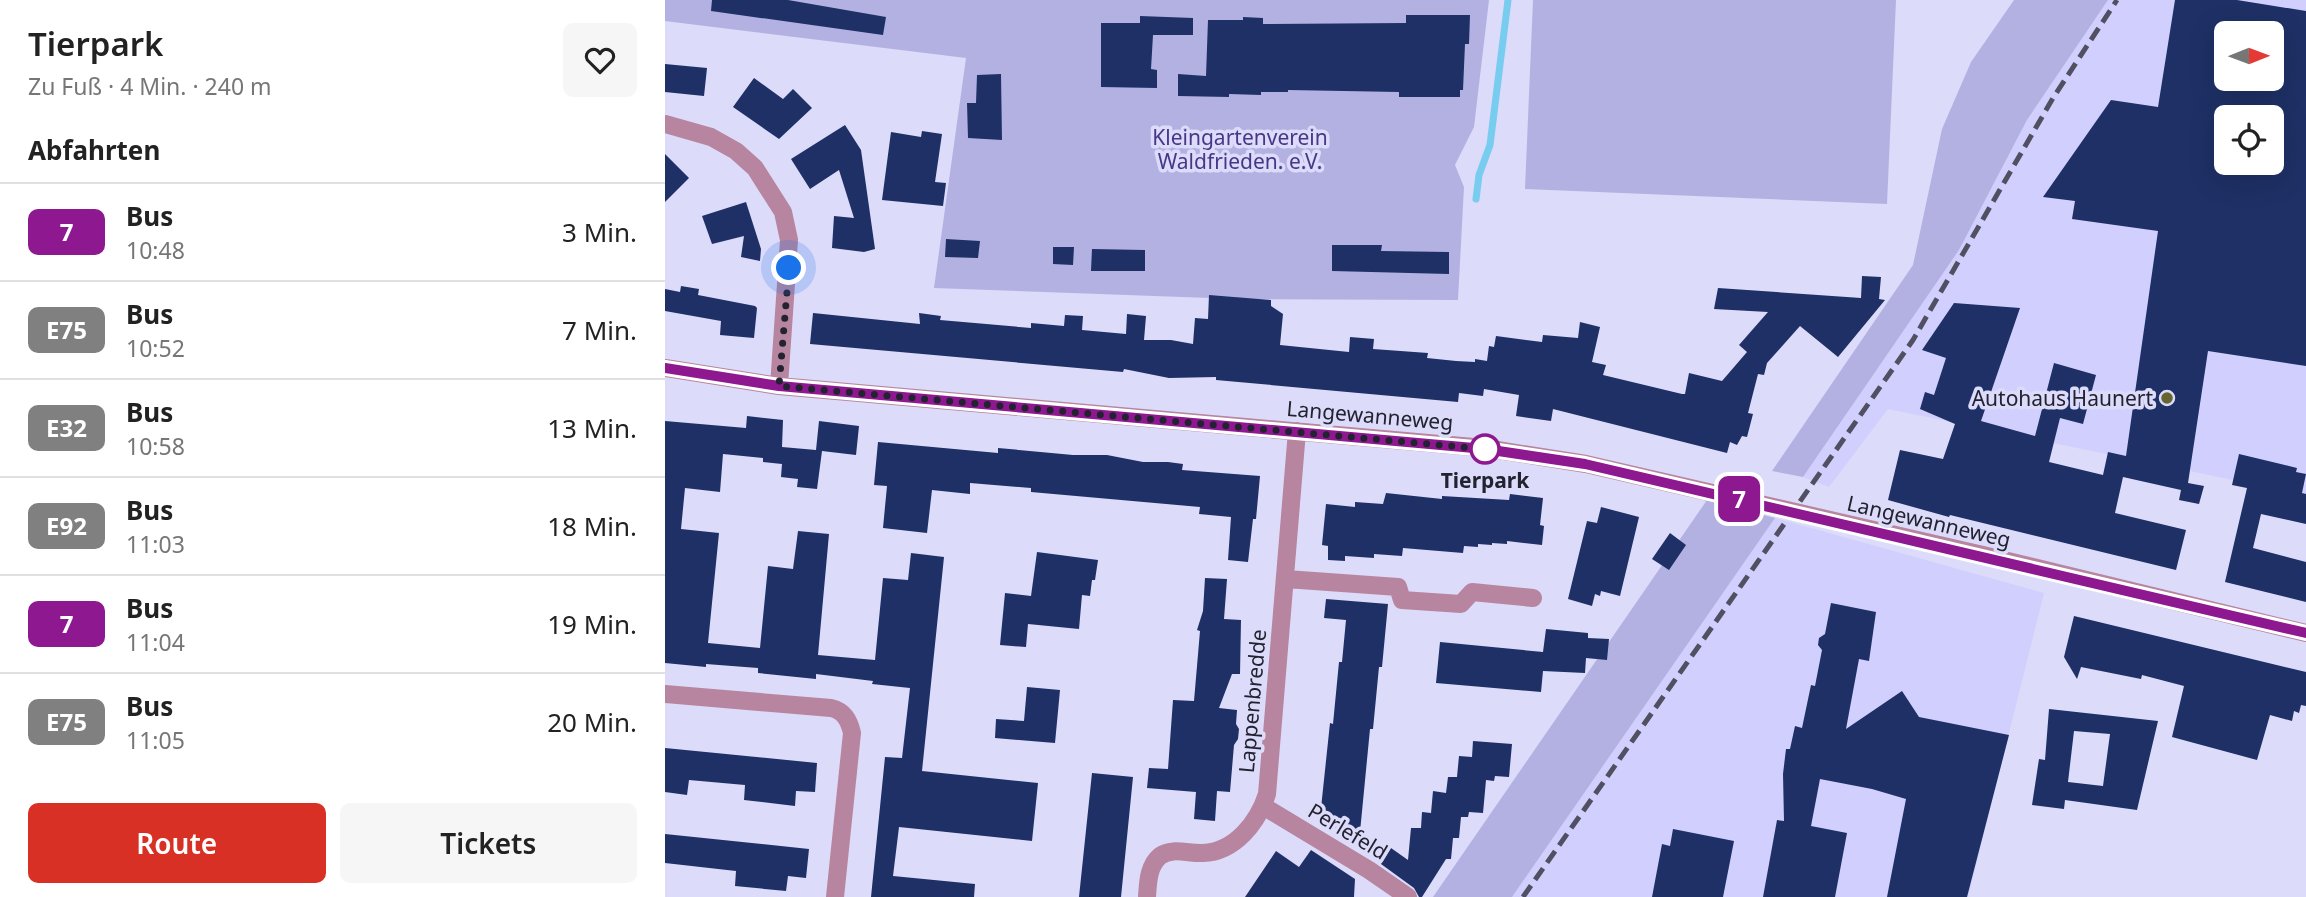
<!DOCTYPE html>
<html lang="de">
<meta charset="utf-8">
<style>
:root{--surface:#fff;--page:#f6f6f6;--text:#222;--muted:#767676;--line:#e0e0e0;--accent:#d93025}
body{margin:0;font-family:"Noto Sans",sans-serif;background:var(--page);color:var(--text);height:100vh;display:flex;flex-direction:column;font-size:26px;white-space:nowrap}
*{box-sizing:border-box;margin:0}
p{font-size:23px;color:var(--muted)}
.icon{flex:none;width:38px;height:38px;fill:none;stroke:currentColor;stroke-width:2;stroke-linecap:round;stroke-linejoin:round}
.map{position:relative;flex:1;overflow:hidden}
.details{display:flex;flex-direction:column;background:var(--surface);width:665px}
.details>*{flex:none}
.badge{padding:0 14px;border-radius:10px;font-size:24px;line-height:46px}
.needle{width:46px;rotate:89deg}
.buttons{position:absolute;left:1549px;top:21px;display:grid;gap:14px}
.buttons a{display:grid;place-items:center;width:70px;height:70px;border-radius:10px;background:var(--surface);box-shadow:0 7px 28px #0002;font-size:35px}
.you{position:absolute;width:35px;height:35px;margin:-18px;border:5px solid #fff;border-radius:50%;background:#1a73e8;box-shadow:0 0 0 10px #1a73e833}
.map>.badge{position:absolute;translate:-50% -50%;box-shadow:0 0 0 4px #fff}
h2{padding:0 28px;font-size:26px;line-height:63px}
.round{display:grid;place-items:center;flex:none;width:74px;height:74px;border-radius:10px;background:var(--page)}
.headline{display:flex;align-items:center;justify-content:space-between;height:119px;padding:0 28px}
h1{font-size:33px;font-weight:600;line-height:52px}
.cta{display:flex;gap:14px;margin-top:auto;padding:14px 28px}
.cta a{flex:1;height:80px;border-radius:10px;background:var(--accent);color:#fff;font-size:28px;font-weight:600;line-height:80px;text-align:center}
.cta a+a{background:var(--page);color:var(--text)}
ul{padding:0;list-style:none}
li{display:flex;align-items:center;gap:21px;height:98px;padding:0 28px;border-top:2px solid var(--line)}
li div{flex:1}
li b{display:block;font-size:26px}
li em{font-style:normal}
li .badge{min-width:77px;font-weight:700;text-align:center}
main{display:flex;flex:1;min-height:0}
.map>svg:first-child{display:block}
.built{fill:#d1cffd;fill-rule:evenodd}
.green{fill:#b3b1e2}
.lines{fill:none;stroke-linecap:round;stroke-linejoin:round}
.stream{stroke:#77ccef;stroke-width:7}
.building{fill:#1e3065;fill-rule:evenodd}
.minor{stroke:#b7859f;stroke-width:18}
.rail{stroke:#515062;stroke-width:5;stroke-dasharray:14 7;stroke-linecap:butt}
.line-casing{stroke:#fff;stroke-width:16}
.line{stroke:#8d188f;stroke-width:10}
.walk{stroke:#232230;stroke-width:7;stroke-dasharray:0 12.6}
.poi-dot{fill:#666431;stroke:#dcdbfa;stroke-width:2.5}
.stop-dot{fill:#fff;stroke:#8d188f;stroke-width:3.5}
.labels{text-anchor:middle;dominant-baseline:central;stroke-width:7;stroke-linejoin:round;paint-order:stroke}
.park-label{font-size:21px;fill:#463887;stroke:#dcdbfa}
.poi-label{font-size:21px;fill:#232230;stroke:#dcdbfa;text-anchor:end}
.street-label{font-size:21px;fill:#232230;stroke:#dcdbfa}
.stop-label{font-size:21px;font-weight:bold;fill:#232230;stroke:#dcdbfa}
</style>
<main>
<section class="details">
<div class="headline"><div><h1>Tierpark</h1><p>Zu Fuß · 4 Min. · 240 m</p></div><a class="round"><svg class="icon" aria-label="heart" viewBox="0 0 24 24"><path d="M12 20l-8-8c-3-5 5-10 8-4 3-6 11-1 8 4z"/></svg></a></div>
<h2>Abfahrten</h2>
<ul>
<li><span class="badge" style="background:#8d188f;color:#fff">7</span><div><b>Bus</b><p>10:48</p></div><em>3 Min.</em></li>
<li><span class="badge" style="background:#808080;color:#fff">E75</span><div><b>Bus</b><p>10:52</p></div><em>7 Min.</em></li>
<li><span class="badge" style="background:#808080;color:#fff">E32</span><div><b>Bus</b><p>10:58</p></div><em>13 Min.</em></li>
<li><span class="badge" style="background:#808080;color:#fff">E92</span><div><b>Bus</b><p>11:03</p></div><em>18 Min.</em></li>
<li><span class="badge" style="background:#8d188f;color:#fff">7</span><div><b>Bus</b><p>11:04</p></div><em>19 Min.</em></li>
<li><span class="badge" style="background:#808080;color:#fff">E75</span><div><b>Bus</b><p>11:05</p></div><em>20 Min.</em></li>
</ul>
<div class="cta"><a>Route</a><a>Tickets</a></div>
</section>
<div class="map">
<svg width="1641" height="897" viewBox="0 0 1641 897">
<rect width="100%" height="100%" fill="#dcdbfa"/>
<path class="built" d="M1443,0H1641V495L1223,409L1164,487L1138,477L1294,250L1362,120ZM1561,33H1606V79H1561ZM1561,117H1606V163H1561Z
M1110,518L1379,593L1303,897H847Z"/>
<path class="green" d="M0,0H824L809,127L790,165L799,187L793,300L573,299L269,288L301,58L0,21Z
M868,0H1231L1222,204L860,189Z
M1349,0H1443L1362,120L1294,250L1138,477L1107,471L1248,265L1277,129L1306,62Z
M1042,500L1110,518L847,897H768Z"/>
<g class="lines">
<path class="stream" d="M811,199L814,175L825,145L843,0"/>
</g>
<path class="building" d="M47,0H123L221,17L218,35L46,11Z
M1510,0H1572L1641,11V366L1543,351L1523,483L1539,486L1534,504L1514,500L1516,490L1458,477L1450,513L1521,530L1511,570L1285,515L1284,517L1223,500L1235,450L1278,459L1290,424L1255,409L1260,392L1269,395L1281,358L1257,350L1289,303L1355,308L1316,421L1370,436L1389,363L1431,375L1418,424L1395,418L1384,462L1438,475L1443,452L1461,456L1493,231L1407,219L1410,201L1378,197L1446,100L1493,107ZM1561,33H1606V79H1561ZM1561,105L1606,112V163H1561Z
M741,15H805L804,44H800L798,90H795V97H734V92L623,90V92H596V95L564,94V97L513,96V74L541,76L543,20H578V17L598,18V24L741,23Z
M475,16L528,18V35H488L486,69L492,70V88L436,87V23H475Z
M0,64L42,68L39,96L0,92Z
M336,74L337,140L303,138L302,103H311L312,75Z
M89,78L118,99L128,89L147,108L114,139L68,107Z
M180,125L196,150L210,249L199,252L167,248L169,216L189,218L174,170L145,189L126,159Z
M257,131L277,134L270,182L281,183L278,206L217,200L226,132L256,137Z
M0,154L24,178L0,202Z
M81,202L96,249L95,261L76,257L79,236L47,244L37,216Z
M281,239L315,241L313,258L280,257Z
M667,245H717L716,251L784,252V274L667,271Z
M388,247H409L408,265L388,264Z
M427,249L480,250V271H426Z
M1197,276L1216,277L1214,299L1220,300L1173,357L1135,326L1102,363L1099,375L1093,374L1083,413L1088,414L1082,437L1077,436L1072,445L1065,442L1062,453L888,409L886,421L851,416L854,395L819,389L818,396L794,393L793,402L551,380V377L504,378L459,369L458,372L145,344L148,313L255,324L254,313L276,316L275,320L366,328V323L399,326L400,315L418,316L417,330L461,334L462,314L481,316L479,340H506L528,344L530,318L543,319L544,295L606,300V306L618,314L615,345L684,352L685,337L709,339L708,349L763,353L762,358L791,361L810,362V359L822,361L824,346L829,347L831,336L877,342L878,335L913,338L915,322L935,327L927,362L941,365L938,375L1017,394H1020L1024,373L1057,381L1082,352L1074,345L1103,312L1049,309L1053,288L1196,298Z
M16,286L34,289L33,295L90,306L92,308L89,338L55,335L56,321L0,311V289L15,292Z
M82,416L118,420L117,447L151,450L154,421L194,426L191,455L157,451L152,489L132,487L133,479L116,477L117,464L98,462V458L58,454L55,492L20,488L16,529L54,533L43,643L95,648L103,566L128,569L133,531L164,534L153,655L210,660L218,578L243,580L246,553L279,557L257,771L373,783L367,841L234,827L228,876L310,884L309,897H206L220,757L237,758L245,688L207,684L208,681L151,674V679L93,673V668L41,664V667L0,663V421L81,428Z
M213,442L333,453V448L408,455H442L478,462H503L518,464L517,470L595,476L591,519H588L583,562L563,560L566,517L534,514L535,507L366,492V488L305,483V494L267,490L262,533L218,528L222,486L209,485Z
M1574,454L1632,468L1631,472L1641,474L1637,493L1641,494V524L1596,514L1588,548L1641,562V602L1560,582L1582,488L1567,485Z
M721,493L777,499V496L844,500L845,494L878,498L875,525L879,526L877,545L842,541V544L827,543V545L813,544V547L799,546L798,553L738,548L737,556L709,554V558L680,556V561L663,560V546L657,545L661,504L690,507V502L718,504Z
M936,507L974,517L955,596L936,591L935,596L930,594L927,606L903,599L922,521L932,523Z
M1005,533L1021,545L1004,570L987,559Z
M372,552L433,560L430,580H427L425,596L417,595L414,629L363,624L361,647L335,645L340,593L366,596Z
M540,578L562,579L559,619L576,620L575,674H567L554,708L572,710L571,724L574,729L573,739L569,745L565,792L552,791L550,821L529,819L531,792L482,788L484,768L503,769L508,700L529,701L535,631L532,630L538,611Z
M661,599L723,604L717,667H714L708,729H705L695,832L654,827L665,723L668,724L674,662H677L681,620L659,618Z
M1166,603L1211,612L1204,661L1194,659L1181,729L1237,691L1254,717L1344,735L1302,897H1222L1241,799L1207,789L1155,779L1146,826L1182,833L1170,897H1098L1112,820L1119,821L1118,774L1121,749H1125L1130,726L1137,728L1146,685L1150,686L1157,650L1153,645L1154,638L1160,634Z
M1409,616L1641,672V706L1636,705L1634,713L1629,711L1627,721L1605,715L1592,760L1507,737L1519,686L1477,675L1476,679L1416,667L1412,679L1399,657Z
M881,629L923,633V638L944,639L942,660L921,658L920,673L878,671L876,692L771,683L775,642L878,652Z
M362,687L395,690L390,743L330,738L331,719L359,721Z
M1384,709L1493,721L1472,810L1400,800L1399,809L1367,805L1374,759L1380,760ZM1409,731L1445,734L1438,786L1403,782Z
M808,741L847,744L844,777L830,776L829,781L821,780L818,813L804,812L803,817H796L794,838H788L786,859H781L757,897H754L749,888L716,864L726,848L743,860L746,828H756L757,812L766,813L768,791L781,793L783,777H792L794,756L807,757Z
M0,748L152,763L150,792L131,791L130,806L79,800L80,785L24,780L22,795L0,792Z
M427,773L468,777L456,897H414Z
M1008,829L1069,841L1058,897H987L997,844L1005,846Z
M0,834L144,849L141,878L123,876L121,891L70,886L71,871L0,863Z
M646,850L690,879L689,897H580L611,851L634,867Z"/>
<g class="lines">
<path class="minor" d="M0,124L46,137L71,151L90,168L118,212L124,240L114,386
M0,368L114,386L820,448L921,464L1318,555L1641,633
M621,579L733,587L737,600L796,604L807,592L868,598
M0,694L166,708C179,711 184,720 187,733L170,897
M598,806L704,870L743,897
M482,897C483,883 483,866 495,856C507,847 524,854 538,853C570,852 593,822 602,794L632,431"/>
<path class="rail" d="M858,897L1248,340L1388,98L1452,0"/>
</g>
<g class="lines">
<defs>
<path id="line" d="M0,368L114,386L820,449L920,464L1641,633"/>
</defs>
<use href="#line" class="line-casing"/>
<use href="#line" class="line"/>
<path class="walk" d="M124,268L114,386L820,449"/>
</g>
<circle class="poi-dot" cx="1502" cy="398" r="7"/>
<circle class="stop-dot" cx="820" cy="449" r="14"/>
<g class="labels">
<g class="park-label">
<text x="575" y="137">Kleingartenverein<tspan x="575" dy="24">Waldfrieden. e.V.</tspan></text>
</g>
<g class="poi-label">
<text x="1488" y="398">Autohaus Haunert</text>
</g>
<g class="street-label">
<text transform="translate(705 415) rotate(5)">Langewanneweg</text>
<text transform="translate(1264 521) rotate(13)">Langewanneweg</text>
<text transform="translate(587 701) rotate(-85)">Lappenbredde</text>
<text transform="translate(683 831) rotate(31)">Perlefeld</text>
</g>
<g class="stop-label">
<text x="820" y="480">Tierpark</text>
</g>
</g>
</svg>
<div class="buttons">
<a><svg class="needle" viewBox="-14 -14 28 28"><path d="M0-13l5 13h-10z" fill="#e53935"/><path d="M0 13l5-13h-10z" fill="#767676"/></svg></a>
<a><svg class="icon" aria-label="locate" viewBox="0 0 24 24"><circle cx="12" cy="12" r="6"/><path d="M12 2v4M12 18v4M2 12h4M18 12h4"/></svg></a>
</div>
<div class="you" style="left:124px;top:268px"></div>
<b class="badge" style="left:1074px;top:499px;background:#8d188f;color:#fff">7</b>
</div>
</main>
